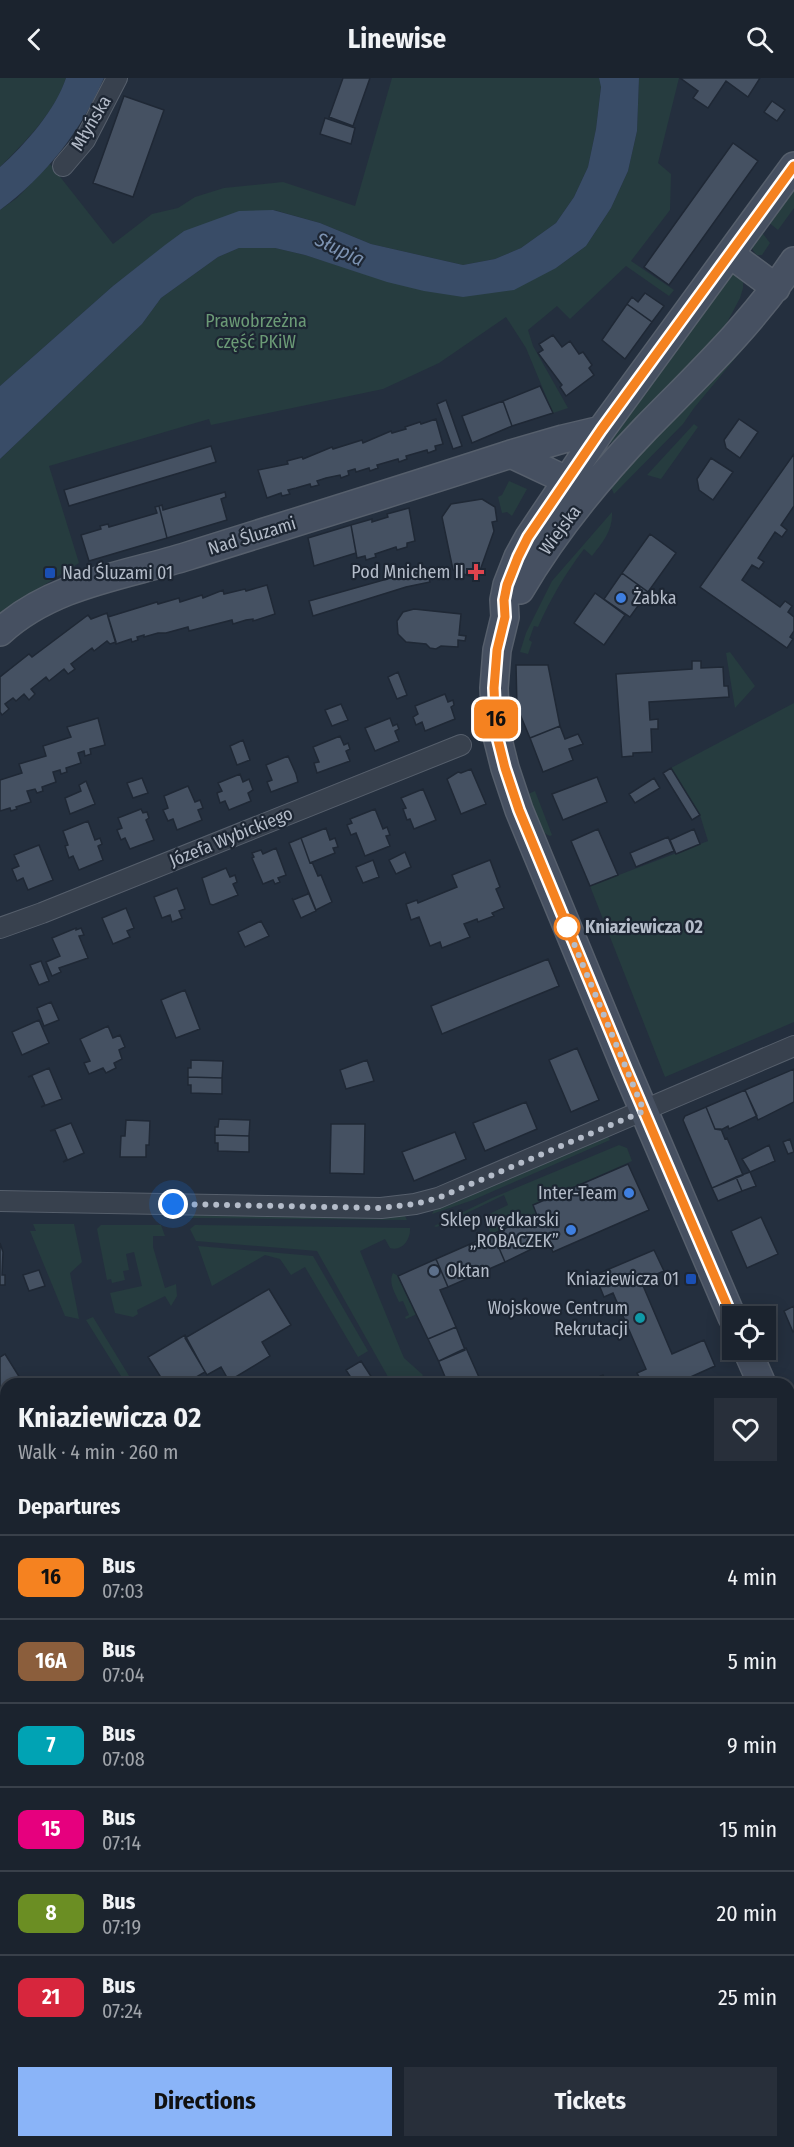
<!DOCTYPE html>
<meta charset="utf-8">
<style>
:root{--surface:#1b232e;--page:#282f3a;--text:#f1f3f6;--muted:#a0a4aa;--line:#39404a;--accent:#8ab4f8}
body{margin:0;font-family:"Fira Sans Condensed",sans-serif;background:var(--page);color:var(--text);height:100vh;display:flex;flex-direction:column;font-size:22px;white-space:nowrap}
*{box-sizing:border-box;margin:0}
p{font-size:20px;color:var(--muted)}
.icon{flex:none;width:33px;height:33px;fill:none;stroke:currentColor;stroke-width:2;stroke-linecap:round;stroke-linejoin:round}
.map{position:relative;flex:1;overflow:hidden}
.details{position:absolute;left:0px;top:1300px;width:795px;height:770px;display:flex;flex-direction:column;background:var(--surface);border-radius:18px 18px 0 0;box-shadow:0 3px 15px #0003,0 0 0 2px var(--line)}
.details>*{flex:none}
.badge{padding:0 12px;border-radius:9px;font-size:21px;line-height:39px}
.fabs{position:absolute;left:722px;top:1228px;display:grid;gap:12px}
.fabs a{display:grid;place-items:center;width:54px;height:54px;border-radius:0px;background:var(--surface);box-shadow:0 3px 15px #0003,0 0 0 2px var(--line);font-size:30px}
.you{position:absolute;width:30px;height:30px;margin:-15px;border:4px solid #fff;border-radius:50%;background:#1a73e8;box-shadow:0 0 0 9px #1a73e833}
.map>.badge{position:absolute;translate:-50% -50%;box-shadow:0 0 0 3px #fff}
h2{padding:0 18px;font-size:22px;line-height:54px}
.round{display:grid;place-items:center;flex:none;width:63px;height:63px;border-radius:0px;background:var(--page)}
.head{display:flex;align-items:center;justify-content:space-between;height:102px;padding:0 18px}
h1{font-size:28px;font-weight:700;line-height:45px}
.button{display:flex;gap:12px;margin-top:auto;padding:12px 18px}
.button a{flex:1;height:69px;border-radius:0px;background:var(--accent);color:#111;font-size:24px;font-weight:700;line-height:69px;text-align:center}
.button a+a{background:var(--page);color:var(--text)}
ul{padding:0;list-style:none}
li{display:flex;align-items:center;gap:18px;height:84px;padding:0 18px;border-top:2px solid var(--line)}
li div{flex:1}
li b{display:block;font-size:22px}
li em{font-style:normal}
li .badge{min-width:66px;font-weight:700;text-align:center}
header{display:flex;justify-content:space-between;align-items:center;height:78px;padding:0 18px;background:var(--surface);font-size:27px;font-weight:700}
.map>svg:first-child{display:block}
.green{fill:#263c3f}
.water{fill:#394c67}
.building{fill:#455162;stroke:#1f2835;stroke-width:1.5}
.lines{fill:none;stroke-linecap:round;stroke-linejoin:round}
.street-casing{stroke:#565f6c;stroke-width:22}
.secondary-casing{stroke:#565f6c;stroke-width:30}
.street{stroke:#38414e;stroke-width:20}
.secondary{stroke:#465061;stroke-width:27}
.line-casing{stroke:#fff;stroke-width:14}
.line{stroke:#f58220;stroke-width:9}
.walk{stroke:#b4bcc9;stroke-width:6;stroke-dasharray:0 10.8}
.health-dot{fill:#e0444e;stroke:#1d2633;stroke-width:2}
.transit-dot{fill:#1a4fb4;stroke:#1d2633;stroke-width:2}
.shop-dot{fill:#3f7fe0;stroke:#1d2633;stroke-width:2}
.stop-dot{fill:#fff;stroke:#f58220;stroke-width:3}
.service-dot{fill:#5c6f8a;stroke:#1d2633;stroke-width:2}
.culture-dot{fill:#0f9aa8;stroke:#1d2633;stroke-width:2}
.labels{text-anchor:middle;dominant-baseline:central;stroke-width:4.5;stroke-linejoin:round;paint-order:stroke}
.street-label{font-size:18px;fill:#b4bcc9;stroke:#1d2633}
.park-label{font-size:18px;fill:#6b9a76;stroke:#1d2633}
.poi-label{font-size:18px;fill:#b4bcc9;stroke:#1d2633;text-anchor:end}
.stop-label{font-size:18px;font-weight:bold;fill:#b4bcc9;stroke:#1d2633;text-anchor:start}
.water-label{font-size:20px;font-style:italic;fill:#7c92b1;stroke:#1d2633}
</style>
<header><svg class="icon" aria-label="back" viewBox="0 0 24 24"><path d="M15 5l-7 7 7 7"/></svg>Linewise<svg class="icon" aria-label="search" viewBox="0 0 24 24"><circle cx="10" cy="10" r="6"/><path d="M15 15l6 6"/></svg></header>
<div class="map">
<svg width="794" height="2069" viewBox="0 0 794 2069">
<rect width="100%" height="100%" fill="#242f3e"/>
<path class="green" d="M0,0H66C55,34 25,64 0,89Z
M392,0H599L601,8L596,51L588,89L574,119L556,145L521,170L495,181L463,187L371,166L320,145L274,132L184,153L113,208L0,308V132L17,120L50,86L113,166L152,136L178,130L195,119L224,110L283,104L355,128Z
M639,0H679L658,85L671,96L670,132L631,183L674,212L669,218L626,188L570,241L557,228L528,252L533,268L568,330L553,335L526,270L506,239L439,285L383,311L211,347L209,341L49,388L79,485L0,535V381L142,246L161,220L218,179L239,170H275L305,177L343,189L556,190L586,168L611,130L628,93L637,53Z
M794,105V130L778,152L767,143Z
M760,152L770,165L762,177H757C747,169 755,161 760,152Z
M731,196H735L743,202V210L740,220L723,252L619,362L606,366Z
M794,206L757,254L694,330L683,346L614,416L610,407Z
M694,346L698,349L661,401L647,397Z
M509,403L527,411L512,438L507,434L502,435L498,419L502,417Z
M612,434C613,452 603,464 592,478L584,471C565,496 551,520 538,549L534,548L529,562L532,564L528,576L520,574L526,555L552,503Z
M730,574L755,608L735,630L726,575Z
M794,625V944L665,999L590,808L708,763L700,737L671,690Z
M535,713L552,757L550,758C538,754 532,731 527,720L528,716Z
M608,1058L610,1062L473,1122L432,1136L435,1130L464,1120Z
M619,1067L627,1070L632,1083L533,1127L538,1140L491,1157L485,1140L489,1136L508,1127L504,1117L442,1147L436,1149L434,1148L492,1120Z
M195,1136H404L407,1142L188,1140Z
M33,1146H74L82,1184L70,1195L79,1241L65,1238L30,1153H36Z
M101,1147H161L165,1158H153V1169L165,1210L176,1206L177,1218L171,1228L165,1218L137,1232L138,1236L133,1239L115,1235L110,1215L142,1208L134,1174L126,1176L129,1192L123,1193L125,1202L112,1205L111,1201L107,1202L97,1151Z
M195,1147L410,1150C411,1161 402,1174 390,1170L385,1161L360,1173L401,1273L404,1280L423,1297L416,1306H392L317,1173L196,1163L190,1151Z
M198,1168L313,1178L368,1273L358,1279L305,1189L291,1197L280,1181L265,1177L212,1208Z
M393,1195L398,1198L410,1225H412L417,1236L406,1241L405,1239L409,1237L403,1223L399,1224C395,1215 388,1205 393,1195Z
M93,1239L134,1306H126L86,1242Z
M789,1449L794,1461V1523L789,1518Z
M794,1654V1709L789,1713V1656Z
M794,1728V1787L789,1783V1729Z
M6,1755V2064H418L421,2069H0V1759Z
M466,2064H626L623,2069H470Z"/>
<path class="water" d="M66,0H104C81,53 46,98 0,132V89C25,67 56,31 66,0Z
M599,0H639L637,53L628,93L611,130L586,168L556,190L514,212L463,219L424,213L387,204L305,177L275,170H239L218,179L161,220L142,246L0,381V308L113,208L165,167L184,153L239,133L273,132L320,145L371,166L463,187L495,181L521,170L556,145L574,119L588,89L596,51L601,9Z"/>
<path class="building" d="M343,0H370L353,48L329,39Z
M680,0H760L748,19L726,3L708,30L693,20L698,13Z
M124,18L164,32L133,119L93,105Z
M772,23L785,32L777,43L764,34Z
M325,40L355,50L351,66L320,56Z
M733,65L758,83L669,207L644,189Z
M645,215L664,228L652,244L627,226L632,219L638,224Z
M627,226L652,244L625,281L602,262Z
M553,257L562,269L570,263L579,276L583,274L592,287L589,290L594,297L566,318L560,309L562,307L538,275L543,272L539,266Z
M540,308L553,335L512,348L503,323Z
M446,322L462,368L453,371L437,326Z
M503,323L512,348L472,365L462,338Z
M436,341L443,366L435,368L436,372L428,375L427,372L406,378L407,381L399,384L398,381L377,387L378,390L370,393L369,390L356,394L355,391L348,393L349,397L341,400L340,397L326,400L317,403L319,407L311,409L310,406L296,410L288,412L290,416L282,418L281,415L267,420L258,392L288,386L287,383L302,379L303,381L332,369L333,371L362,362L363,365L391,353L392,355L406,351L405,349L420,344L421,346Z
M739,341L758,354L740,380L726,370L724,362Z
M211,368L216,384L69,428L64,412Z
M794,376V428L781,447L787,452L782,459L775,454L758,480L764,484L759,491L752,487L742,502L780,529L785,523L792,528L788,534L794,539V553L790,559L793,561L787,570L700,509Z
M711,380L733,394L713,422L699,412L697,401Z
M225,414L226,419L221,421L227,442L167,460L159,428L162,427L163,432Z
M482,421L495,429L497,443L492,444L494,453L477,501L453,492L442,439L451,426Z
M159,428L167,460L89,483L81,457L101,451L100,448L108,446L109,449L157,435L155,429Z
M409,430L415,463L407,465V469L397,472L396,469L375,476L376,479L366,482L365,478L357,480L351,447L372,441V444L388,439L387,436Z
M351,447L356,475L314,488L308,460Z
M650,456L676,475L648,514L622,495Z
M426,490L430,504L406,509L313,538L309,523Z
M622,495L648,514L630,539L604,521Z
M267,507L275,536L253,543V541L246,542L233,546L232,542L189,553L188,549L166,555H158L144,559V557L137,559L138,562L132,564L131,561L116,566L108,539L157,524L158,526L179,520L180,524L202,517L203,520L223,512L224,516L245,511L246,513Z
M595,515L625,537L604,567L574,545Z
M414,531L461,536L459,557L466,558L465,563L458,562V569L441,568L436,571L430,570L426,566L406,564L398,556L397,543L403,534Z
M107,535L116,564L110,566L107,563L94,573L92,570L71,586L75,591L68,596L64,591L49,603L46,599L31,611L35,616L29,622L24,616L16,623L13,620L5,626L9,631L2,637L0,634V599L29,576L32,579L88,537L91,541Z
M692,583H701V590L723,589L724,608H728L729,619L649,624L650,642L658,641V651H651L652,674L633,675V678L622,679L616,596L692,591Z
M516,587H548L560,648L530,660L517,629Z
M398,594L407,617L397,621L388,599Z
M445,616L448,624L453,622L454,627L451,629L455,641L425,653L422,644L416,647L413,639L418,636L415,628Z
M341,626L348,642L332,648L325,632Z
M98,640L105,667L90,671L91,676L85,678L84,673L78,675L81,685L66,690L67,694L61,696L60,692L53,694L56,704L42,709L43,713L37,715L35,711L27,713L31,724L16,729L17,731L11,733L10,730L0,733V702L22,695L19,686L46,678L43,668L71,659L67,649Z
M390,640L393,648L397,646L399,651L395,653L399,663L375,673L365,650Z
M560,648L565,661L578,656L583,666L569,671L573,682L543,694L530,660Z
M340,658L344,667L348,665L350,671L346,673L350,683L317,695L314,685L319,684L313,669Z
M243,662L250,682L237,687L230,668Z
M288,678L296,696L298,704L271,714L267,704L272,702L266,687Z
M671,690L700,737L692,742L663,695Z
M471,691L486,726L461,736L447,701L458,694L461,695Z
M240,696L243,704L249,701L253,712L248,715L251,723L229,732L225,723L220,725L217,715L222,713L218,705Z
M597,699L607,724L563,742L552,716Z
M142,700L148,715L133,720L127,705Z
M654,700L660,710L635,725L629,716Z
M86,703L95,726L70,736L65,720L81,713L79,707Z
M188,708L195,724L200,722L203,730L198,732L202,742L177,752L173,741L168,743L163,732L168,730L164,718Z
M423,711L436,742L414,751L410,741L407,742L403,731L406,730L401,720Z
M141,731L143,735L147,734L149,740L146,742L154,762L130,771L125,760L121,762L117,752L122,750L118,740Z
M375,731L383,751L387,749L390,757L386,758L390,768L365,778L356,755L351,757L347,747L352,745L350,741Z
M88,743L95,762L100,760L102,766L98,768L103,782L79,792L73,778L69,780L65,768L68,767L63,753Z
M326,750L330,762L335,760L338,769L333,770L335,775L310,785L301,760Z
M598,751L618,797L590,808L571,763Z
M694,751L700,766L676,776L670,762Z
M668,759L674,773L636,789L630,775Z
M301,760L310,785L312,784L318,798L321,797L332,824L316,832L289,765Z
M39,767L53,802L28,812L23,800L17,803L12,791L19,788L14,777Z
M276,770L286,797L278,800L280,804L275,806L273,802L263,806L252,780L254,779L252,775L261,772L263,776Z
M405,774L411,789L396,796L389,782Z
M373,782L379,799L363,805L356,789Z
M490,782L500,809L496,811L504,830L492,835L494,838L478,844L477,841L464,846L470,859L442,870L440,864L430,868L419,839L411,842L406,826L417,822L418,825L457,809L452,797Z
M226,790L230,799L235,797L237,804L233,806L238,817L213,827L210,826L202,800Z
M177,810L185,831L179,833L182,840L172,844L170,837L162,840L154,819Z
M308,814L316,833L301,840L292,820L293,822L308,816Z
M126,830L134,850L127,853L130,859L113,866L102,840Z
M261,843L269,858L245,869L238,854Z
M76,850V852L81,850L84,857L79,858L88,880L59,890L61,894L52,898L46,884L60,878L52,860Z
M548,881L559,908L442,956L431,928Z
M41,883L49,903L39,907L30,887Z
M185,912L200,951L176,960L161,922Z
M51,924L59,942L44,948L37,930Z
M39,942L49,965L22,977L12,954Z
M108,948L113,960L120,957L125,969L119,972L122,981L114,985L116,990L106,995L103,990L89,996L84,985L90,983L80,961Z
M577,970L599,1022L571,1034L549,982Z
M191,982L223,983L222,1000L188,999V990H191Z
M367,982L374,1003L346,1011L340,992Z
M49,990L62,1021L41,1029L45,1027L32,998L28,999Z
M794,991V1024L758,1042L745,1012Z
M188,999L222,1000V1016L191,1015V1007H188Z
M745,1012L757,1038L729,1051L728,1048L721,1052L715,1051L706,1029Z
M526,1024L537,1051L485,1073L473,1045Z
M706,1029L715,1051H721L725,1061L727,1060L743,1097L712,1110L683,1042L685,1038Z
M219,1041L250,1042L249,1058L215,1057V1049H218Z
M126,1042L150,1043L149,1067H146V1079H120L121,1058H125Z
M71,1045L84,1075L63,1084L67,1081L55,1052L50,1053Z
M331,1046H365L364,1096L330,1095Z
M455,1054L466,1081L414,1103L402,1074Z
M215,1057L249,1058V1074L218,1073V1065H215Z
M790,1061L794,1074L788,1076L783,1064Z
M769,1067L775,1083L750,1094L742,1081Z
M628,1086L649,1132L553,1174L548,1163L505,1184L493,1156L515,1146L516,1149L538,1140L533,1127Z
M750,1094L756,1108L742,1113L736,1099Z
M736,1099L742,1113L718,1123L712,1110Z
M761,1139L778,1176L747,1190L731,1153Z
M493,1156L505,1184L448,1209L436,1181Z
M0,1165L3,1174L2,1197H5V1207H0Z
M654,1172L664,1193L641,1203L672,1276L704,1262L715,1288L675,1306H643L637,1295L646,1291L613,1215L604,1219L595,1197Z
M436,1181L448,1209L440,1212L456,1249L428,1261L398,1198Z
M39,1192L45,1208L29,1213L23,1197Z
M269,1211L291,1247L262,1264L270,1278L229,1303L221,1289L207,1297L185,1260Z
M794,1228V1253L793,1254L784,1233Z
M456,1249L465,1272L439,1283L438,1282L428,1261Z
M185,1257L205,1294L186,1305L187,1306H165L148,1279Z
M466,1270L482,1306H448L438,1282L439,1283Z
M5,1276L20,1300L12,1305L13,1306H6V1309L0,1313V1279Z
M361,1283L376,1306H355L346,1292Z
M603,1297L607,1306H582Z
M6,1479V1498L0,1502V1483Z
M6,1498V1517L0,1509V1502Z
M789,1554L794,1564V1639L789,1641Z
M6,1612V1647L0,1638V1616Z
M791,1937L794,1939V1963L789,1969V1940Z
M794,2011V2034L789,2030V2018Z
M716,2064H735L731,2069H722Z"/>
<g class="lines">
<defs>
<path id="street" d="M63,88L85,62L117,0
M0,850L42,835L461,667
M0,1123L381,1130L415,1126L438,1120L794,968
M0,1400L6,1409
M0,1590L6,1586
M438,2064L441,2069"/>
<path id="secondary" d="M730,176L776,210
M511,376L583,410
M520,512C555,452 598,400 646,350C699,296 752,246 794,183
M0,554C52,506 124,498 188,478C296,444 404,411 511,376L563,361L601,352
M732,1239L626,991L519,732L505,690L496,654L494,610L497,572L505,539L504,522L507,507L518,479L529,459L601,352L794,88
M747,1272L762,1306
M789,1369L794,1381
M789,1871L794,1865
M643,2069L647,2064"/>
</defs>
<use href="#street" class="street-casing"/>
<use href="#secondary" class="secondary-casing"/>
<use href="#street" class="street"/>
<use href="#secondary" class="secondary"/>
</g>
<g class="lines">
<defs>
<path id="line" d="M732,1239L626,991L519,732L505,690L496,654L494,610L497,572L505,539L504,522L507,507L518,479L528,459L601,352L794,88"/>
</defs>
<use href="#line" class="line-casing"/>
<use href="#line" class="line"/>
<path class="walk" d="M173,1126L381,1130L415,1126L438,1120L644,1033L567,849"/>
</g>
<path class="health-dot" d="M473 485h6v6h6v6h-6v6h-6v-6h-6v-6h6z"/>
<g class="transit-dot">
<rect x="44" y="489" width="12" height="12" rx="3"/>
<rect x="685" y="1195" width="12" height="12" rx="3"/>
</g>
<g class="shop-dot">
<circle cx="621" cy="520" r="6"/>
<circle cx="629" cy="1115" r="6"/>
<circle cx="571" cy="1152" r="6"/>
</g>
<circle class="stop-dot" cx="567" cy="849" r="12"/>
<circle class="service-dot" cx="434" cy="1193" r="6"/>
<circle class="culture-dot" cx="640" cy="1240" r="6"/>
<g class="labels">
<g class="street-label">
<text transform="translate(91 45) rotate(-59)">Młyńska</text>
<text transform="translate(560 452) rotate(-53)">Wiejska</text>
<text transform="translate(252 458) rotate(-17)">Nad Śluzami</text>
<text transform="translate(231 759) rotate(-22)">Józefa Wybickiego</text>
</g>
<g class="park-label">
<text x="256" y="243">Prawobrzeżna<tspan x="256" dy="21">część PKiW</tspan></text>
</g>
<g class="poi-label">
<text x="464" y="494">Pod Mnichem II</text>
<text x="62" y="495" text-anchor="start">Nad Śluzami 01</text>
<text x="633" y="520" text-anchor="start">Żabka</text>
<text x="617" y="1115">Inter-Team</text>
<text x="559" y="1142">Sklep wędkarski<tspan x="559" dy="21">„ROBACZEK”</tspan></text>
<text x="446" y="1193" text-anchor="start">Oktan</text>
<text x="679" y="1201">Kniaziewicza 01</text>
<text x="628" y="1230">Wojskowe Centrum<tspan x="628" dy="21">Rekrutacji</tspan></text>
</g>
<g class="stop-label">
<text x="585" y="849">Kniaziewicza 02</text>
</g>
<g class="water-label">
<text transform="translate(340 171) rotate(26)">Słupia</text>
</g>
</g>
</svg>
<div class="fabs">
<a><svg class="icon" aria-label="locate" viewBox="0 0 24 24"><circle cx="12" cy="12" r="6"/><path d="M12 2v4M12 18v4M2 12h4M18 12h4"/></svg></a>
</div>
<div class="you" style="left:173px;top:1126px"></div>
<b class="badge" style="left:496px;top:641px;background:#f58220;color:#111">16</b>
<section class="details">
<div class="head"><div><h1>Kniaziewicza 02</h1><p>Walk · 4 min · 260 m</p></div><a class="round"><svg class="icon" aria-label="heart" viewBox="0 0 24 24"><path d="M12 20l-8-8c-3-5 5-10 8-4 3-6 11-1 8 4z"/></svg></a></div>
<h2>Departures</h2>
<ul>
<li><span class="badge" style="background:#f58220;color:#111">16</span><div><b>Bus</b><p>07:03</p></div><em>4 min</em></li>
<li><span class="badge" style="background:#8b5e3c;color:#fff">16A</span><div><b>Bus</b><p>07:04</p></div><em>5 min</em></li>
<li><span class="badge" style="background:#00a3b4;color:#fff">7</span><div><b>Bus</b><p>07:08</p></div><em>9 min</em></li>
<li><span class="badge" style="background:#e6007e;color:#fff">15</span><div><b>Bus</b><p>07:14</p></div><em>15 min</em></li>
<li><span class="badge" style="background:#6b8e23;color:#fff">8</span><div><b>Bus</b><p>07:19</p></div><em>20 min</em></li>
<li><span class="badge" style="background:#d7263d;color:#fff">21</span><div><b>Bus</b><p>07:24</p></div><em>25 min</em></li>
</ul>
<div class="button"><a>Directions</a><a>Tickets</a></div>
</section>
</div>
